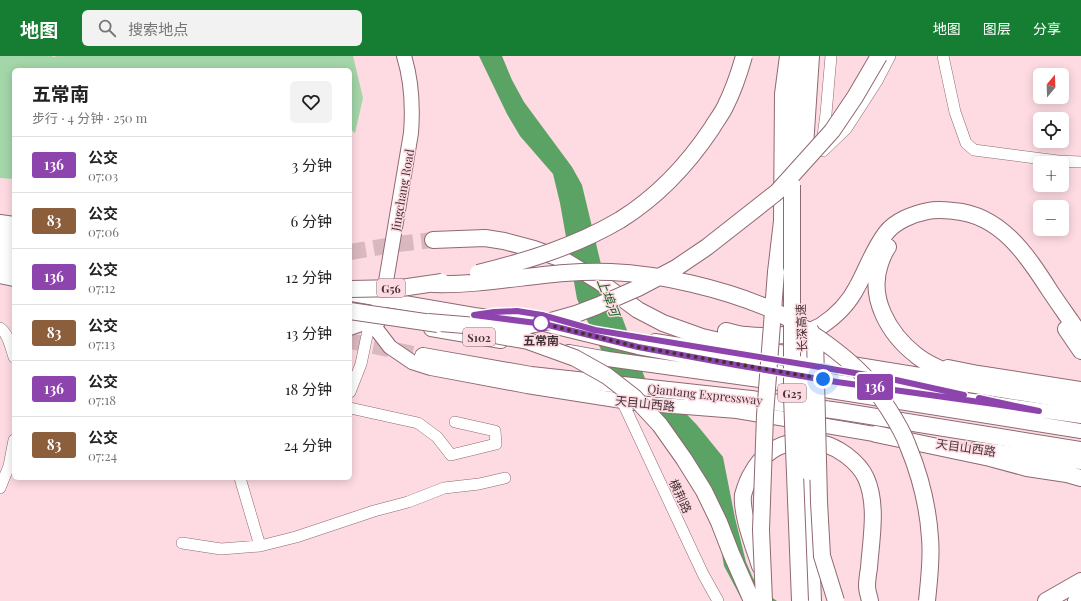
<!DOCTYPE html>
<html lang="zh">
<meta charset="utf-8">
<style>
:root{--surface:#fff;--page:#f2f2f2;--text:#222;--muted:#767676;--line:#e0e0e0;--accent:#157e32}
body{margin:0;font-family:"Playfair Display","Noto Sans SC",serif;background:var(--page);color:var(--text);height:100vh;display:flex;flex-direction:column;font-size:15px;white-space:nowrap}
*{box-sizing:border-box;margin:0}
p{font-size:13px;color:var(--muted)}
.icon{flex:none;width:22px;height:22px;fill:none;stroke:currentColor;stroke-width:2;stroke-linecap:round;stroke-linejoin:round}
.map{position:relative;flex:1;overflow:hidden}
.drawer{position:absolute;left:12px;top:12px;width:340px;height:412px;display:flex;flex-direction:column;background:var(--surface);border-radius:6px;box-shadow:0 2px 10px #0003}
.drawer>*{flex:none}
.badge{padding:0 8px;border-radius:3px;font-size:14px;line-height:26px}
.needle{width:26px;rotate:19deg}
.controls{position:absolute;left:1033px;top:12px;display:grid;gap:8px}
.controls a{display:grid;place-items:center;width:36px;height:36px;border-radius:6px;background:var(--surface);box-shadow:0 2px 10px #0003;font-size:20px}
.you{position:absolute;width:20px;height:20px;margin:-10px;border:3px solid #fff;border-radius:50%;background:#1a73e8;box-shadow:0 0 0 6px #1a73e833}
.map>.badge{position:absolute;translate:-50% -50%;box-shadow:0 0 0 2px #fff}
.round{display:grid;place-items:center;flex:none;width:42px;height:42px;border-radius:6px;background:var(--page)}
.headline{display:flex;align-items:center;justify-content:space-between;height:68px;padding:0 20px}
h1{font-size:19px;font-weight:700;line-height:30px}
ul{padding:0;list-style:none}
li{display:flex;align-items:center;gap:12px;height:56px;padding:0 20px;border-top:1px solid var(--line)}
li div{flex:1}
li b{display:block;font-size:15px}
li em{font-style:normal}
li .badge{min-width:44px;font-weight:700;text-align:center}
header{display:flex;align-items:center;gap:24px;box-sizing:border-box;height:56px;padding:0 20px;background:var(--accent);color:#fff}
header strong{font-size:19px}
nav{display:flex;gap:22px;margin-inline-start:auto;font-size:14px}
.search{width:280px;height:36px;background:var(--page);display:flex;align-items:center;gap:10px;box-sizing:border-box;padding:0 14px;border-radius:6px;color:var(--muted);font-size:15px}
.map>svg:first-child{display:block}
.green{fill:#a3d6a8}
.water{fill:#5ba265}
.lines{fill:none;stroke-linecap:round;stroke-linejoin:round}
.highway-tunnel{stroke:#d9b9bf;stroke-width:16;stroke-dasharray:16 8;stroke-linecap:butt}
.minor-casing{stroke:#8e6971;stroke-width:12}
.major-casing{stroke:#8e6971;stroke-width:16}
.highway-casing{stroke:#8e6971;stroke-width:18}
.minor{stroke:#fff;stroke-width:11}
.major{stroke:#fff;stroke-width:14}
.highway{stroke:#fff;stroke-width:16}
.highway-bridge-casing{stroke:#8e6971;stroke-width:18;stroke-linecap:butt}
.highway-bridge{stroke:#fff;stroke-width:16}
.line-casing{stroke:#fff;stroke-width:9}
.line{stroke:#8e44ad;stroke-width:6}
.walk{stroke:#433235;stroke-width:4;stroke-dasharray:0 7.2}
.stop-dot{fill:#fff;stroke:#8e44ad;stroke-width:2}
.labels{text-anchor:middle;dominant-baseline:central;stroke-width:3;stroke-linejoin:round;paint-order:stroke}
.shield{fill:#fedbe2;stroke:#7b6569;stroke-width:1}
.shield-label{font-size:11px;font-weight:bold;fill:#433235}
.street-label{font-size:12px;fill:#433235;stroke:#fedbe2}
.stop-label{font-size:12px;font-weight:bold;fill:#433235;stroke:#fedbe2}
.water-label{font-size:13px;font-style:italic;fill:#176329;stroke:#fedbe2}
</style>
<header>
<strong>地图</strong>
<div class="search"><svg class="icon" aria-label="search" viewBox="0 0 24 24"><circle cx="10" cy="10" r="6"/><path d="M15 15l6 6"/></svg>搜索地点</div>
<nav><a>地图</a><a>图层</a><a>分享</a></nav>
</header>
<div class="map">
<svg width="1081" height="545" viewBox="0 0 1081 545">
<rect width="100%" height="100%" fill="#fedbe2"/>
<path class="green" d="M0,0H52L53,1L57,0H353L363,42L355,77L350,73V14H14V123L0,122Z"/>
<path class="water" d="M479,0H502L512,24L524,46L572,111L582,129L605,225L622,261L646,325L667,338L697,369L723,401L735,462L746,506L753,522L760,533L777,545H745L741,542L724,510L718,475L698,433L612,317L577,243L560,147L553,118L520,80L507,58Z"/>
<g class="lines">
<path class="highway-tunnel" d="M350,196L398,188L433,184
M350,285L423,300"/>
<defs>
<path id="minor" d="M943,0L955,56L966,87L974,94L1058,105L1081,106
M822,87L826,58L831,0
M823,95L846,73L877,25L890,0
M0,272C8,277 11,292 14,301
M350,336L361,308L370,265
M622,345L703,518L718,545
M350,352L418,367L437,381L451,399L496,388L495,375L455,366
M0,432L9,410L14,384
M182,487L221,493L260,490L240,422
M260,490L296,481L374,455L408,446L444,432L479,428L505,422"/>
<path id="major" d="M404,0C412,26 413,51 411,77L383,243L370,265L390,291L412,306L431,312L527,330L635,347L737,355L886,380
M0,175L14,178
M0,210L14,213
M352,238L474,259L544,268L638,291L736,309L837,326L1081,360
M350,272L370,265L378,266
M431,273L501,285
M655,285L767,303
M569,296L608,303L780,327L1081,375
M856,318L903,326
M976,393L1081,406"/>
<path id="highway" d="M793,104L799,0
M804,105L811,0
M0,167L14,169
M433,184L485,182L504,185L534,193L562,203L600,226L638,254L663,267L702,281L755,293L821,304L1081,346
M0,187L14,190
M888,191C884,196 882,202 880,208C868,242 889,278 916,299C928,309 944,315 958,320
M0,199L14,201
M776,216L782,165L783,38L788,0
M0,219L14,222
M1066,273L1081,295
M726,275C733,277 740,279 746,279C766,281 804,280 821,270C836,260 849,247 857,231C867,213 873,194 886,177C895,165 913,158 928,155C937,153 945,154 954,155C1001,159 1027,199 1050,235C1060,250 1071,265 1081,280
M423,300L531,319L751,343L839,355L1081,394
M948,312L978,318L1081,334
M876,378L990,402L1027,412L1067,418L1081,422
M808,416L813,545
M760,510C754,491 741,458 743,439C745,432 748,423 752,417C771,381 815,376 846,399C854,405 862,413 866,422C878,449 871,483 869,512C868,518 867,524 867,530C867,535 869,540 870,545
M1046,545L1081,525
M1076,545L1081,542"/>
</defs>
<use href="#minor" class="minor-casing"/>
<use href="#major" class="major-casing"/>
<use href="#highway" class="highway-casing"/>
<use href="#minor" class="minor"/>
<use href="#major" class="major"/>
<use href="#highway" class="highway"/>
<defs>
<path id="highway-bridge" d="M792,129V341L800,545
M478,217C527,205 576,190 620,164C657,141 688,108 712,72C716,65 721,59 725,51C733,35 739,18 744,0
M433,228C492,230 551,213 611,216C661,218 723,233 768,252C797,265 844,298 865,321C879,337 901,370 908,390C920,419 928,450 930,482C932,502 929,524 927,545
M350,233L401,232L442,226
M350,255L438,268
M428,266L489,271L525,270L551,265L576,258L597,250L638,232L676,212L707,191L777,136L832,75L855,41L879,0
M810,274L815,282L819,446L822,500L836,545
M489,278L528,285L575,302L607,320L634,341L660,369L684,403L704,435L719,466L731,497L752,545
M802,308L808,416
M764,545L761,474L765,359L776,216"/>
</defs>
<use href="#highway-bridge" class="highway-bridge-casing"/>
<use href="#highway-bridge" class="highway-bridge"/>
</g>
<g class="lines">
<defs>
<path id="line" d="M964,339L896,324L820,311L595,274L542,259L517,255L494,256L474,259L544,268L638,291L736,309L837,326L994,348L1039,355L979,342"/>
</defs>
<use href="#line" class="line-casing"/>
<use href="#line" class="line"/>
<path class="walk" d="M541,267L638,291L823,323"/>
</g>
<circle class="stop-dot" cx="541" cy="267" r="8"/>
<g class="labels">
<g class="shield">
<rect x="377" y="223" width="28" height="18" rx="3"/>
<rect x="463" y="272" width="32" height="18" rx="3"/>
<rect x="778" y="328" width="28" height="18" rx="3"/>
</g>
<g class="shield-label">
<text x="391" y="232">G56</text>
<text x="479" y="281">S102</text>
<text x="792" y="337">G25</text>
</g>
<g class="street-label">
<text transform="translate(402 134) rotate(-80)">Jingchang Road</text>
<text transform="translate(801 272) rotate(-92)">长深高速</text>
<text transform="translate(705 338) rotate(6)">Qiantang Expressway</text>
<text transform="translate(645 347) rotate(6)">天目山西路</text>
<text transform="translate(966 391) rotate(8)">天目山西路</text>
<text transform="translate(681 440) rotate(65)">横荆路</text>
</g>
<g class="stop-label">
<text x="541" y="284">五常南</text>
</g>
<g class="water-label">
<text transform="translate(609 241) rotate(69)">上埠河</text>
</g>
</g>
</svg>
<div class="controls">
<a><svg class="needle" viewBox="-14 -14 28 28"><path d="M0-13l5 13h-10z" fill="#e53935"/><path d="M0 13l5-13h-10z" fill="#767676"/></svg></a>
<a><svg class="icon" aria-label="locate" viewBox="0 0 24 24"><circle cx="12" cy="12" r="6"/><path d="M12 2v4M12 18v4M2 12h4M18 12h4"/></svg></a>
<a>+</a>
<a>−</a>
</div>
<div class="you" style="left:823px;top:323px"></div>
<b class="badge" style="left:875px;top:331px;background:#8e44ad;color:#fff">136</b>
<section class="drawer">
<div class="headline"><div><h1>五常南</h1><p>步行 · 4 分钟 · 250 m</p></div><a class="round"><svg class="icon" aria-label="heart" viewBox="0 0 24 24"><path d="M12 20l-8-8c-3-5 5-10 8-4 3-6 11-1 8 4z"/></svg></a></div>
<ul>
<li><span class="badge" style="background:#8e44ad;color:#fff">136</span><div><b>公交</b><p>07:03</p></div><em>3 分钟</em></li>
<li><span class="badge" style="background:#8b5e3c;color:#fff">83</span><div><b>公交</b><p>07:06</p></div><em>6 分钟</em></li>
<li><span class="badge" style="background:#8e44ad;color:#fff">136</span><div><b>公交</b><p>07:12</p></div><em>12 分钟</em></li>
<li><span class="badge" style="background:#8b5e3c;color:#fff">83</span><div><b>公交</b><p>07:13</p></div><em>13 分钟</em></li>
<li><span class="badge" style="background:#8e44ad;color:#fff">136</span><div><b>公交</b><p>07:18</p></div><em>18 分钟</em></li>
<li><span class="badge" style="background:#8b5e3c;color:#fff">83</span><div><b>公交</b><p>07:24</p></div><em>24 分钟</em></li>
</ul>
</section>
</div>
